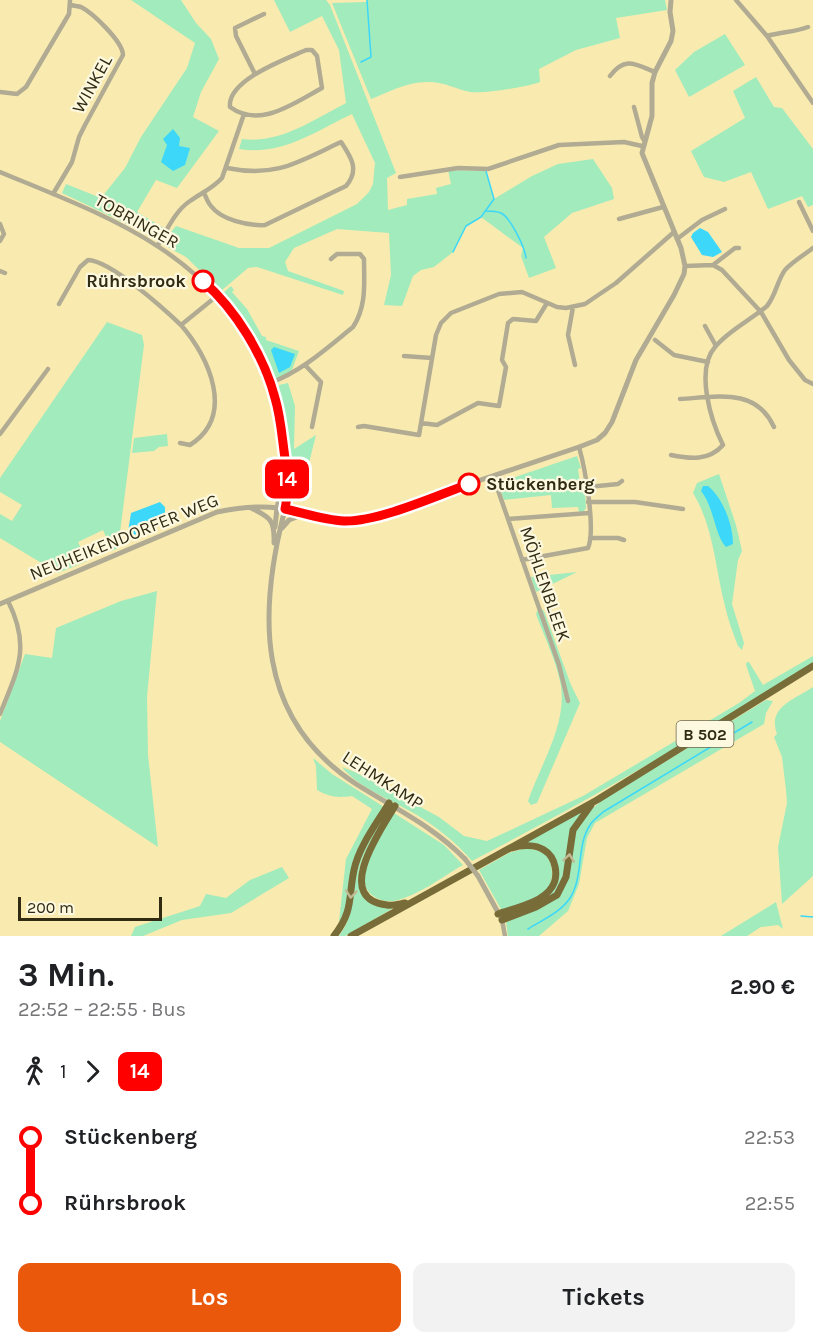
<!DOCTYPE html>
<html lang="de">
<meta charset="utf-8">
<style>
:root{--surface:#fff;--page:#f2f2f2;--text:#202124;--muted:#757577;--accent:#ea580c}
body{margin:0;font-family:Karla,sans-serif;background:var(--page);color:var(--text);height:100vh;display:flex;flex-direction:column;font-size:22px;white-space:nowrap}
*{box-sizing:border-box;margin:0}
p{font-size:20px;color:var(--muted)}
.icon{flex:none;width:33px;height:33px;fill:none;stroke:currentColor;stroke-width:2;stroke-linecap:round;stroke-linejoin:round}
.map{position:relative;height:936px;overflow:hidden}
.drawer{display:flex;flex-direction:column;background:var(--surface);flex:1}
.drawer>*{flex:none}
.badge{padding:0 12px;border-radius:9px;font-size:21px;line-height:39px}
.scale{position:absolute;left:18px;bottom:15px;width:144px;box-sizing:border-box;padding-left:6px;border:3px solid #312b13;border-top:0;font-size:16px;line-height:21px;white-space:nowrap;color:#312b13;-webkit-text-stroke:4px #fdf8e0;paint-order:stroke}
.map>.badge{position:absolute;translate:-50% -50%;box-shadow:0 0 0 3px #fff}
.legs{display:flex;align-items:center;gap:9px;height:66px;padding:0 18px;font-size:20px}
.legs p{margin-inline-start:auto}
.head{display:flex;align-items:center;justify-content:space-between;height:102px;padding:0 18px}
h1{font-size:33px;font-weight:700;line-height:45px}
.button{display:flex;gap:12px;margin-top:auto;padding:12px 18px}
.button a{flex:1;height:69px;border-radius:12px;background:var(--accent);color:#fff;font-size:24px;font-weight:700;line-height:69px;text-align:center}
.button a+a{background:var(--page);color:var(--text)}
ul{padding:0 18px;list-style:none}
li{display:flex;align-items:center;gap:21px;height:66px;font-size:22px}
li i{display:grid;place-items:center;width:9px;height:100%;margin:0 8px;background:currentColor}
li i::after{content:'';width:15px;height:15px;margin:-8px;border:4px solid;border-radius:50%;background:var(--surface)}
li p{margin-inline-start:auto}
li:first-child i{background:linear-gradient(#0000 50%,currentColor 0)}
li:last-child i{background:linear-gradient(currentColor 50%,#0000 0)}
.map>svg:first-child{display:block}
.green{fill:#a1ebbd}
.water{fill:#3cd7f9}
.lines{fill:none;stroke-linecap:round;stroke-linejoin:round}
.stream{stroke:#3cd7f9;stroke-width:1.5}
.minor{stroke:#b0ab92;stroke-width:4.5}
.tertiary{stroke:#b0ab92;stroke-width:5}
.trunk{stroke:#786c38;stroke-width:7}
.tertiary-bridge{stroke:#b0ab92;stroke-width:5}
.oneway{stroke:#c1b994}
.line-1-casing{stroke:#fff;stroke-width:14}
.line-1{stroke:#f00;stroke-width:9}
.stop-1-dot{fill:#fff;stroke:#f00;stroke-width:3}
.labels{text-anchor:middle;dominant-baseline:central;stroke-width:4.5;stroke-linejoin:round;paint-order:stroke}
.shield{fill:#fdf8e0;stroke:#6e6850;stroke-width:1.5}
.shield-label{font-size:16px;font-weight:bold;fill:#312b13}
.street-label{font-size:18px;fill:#312b13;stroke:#fdf8e0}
.stop-label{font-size:18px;font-weight:bold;fill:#312b13;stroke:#fdf8e0;text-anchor:end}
</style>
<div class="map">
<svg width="813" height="936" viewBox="0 0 813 936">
<rect width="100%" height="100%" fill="#f9ebaf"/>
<path class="green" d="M131,0H181L196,23L211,39L219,59L201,92L193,117L219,131L177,188L156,180L137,212L164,228L158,239L62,193L66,184L101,198L125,168L141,137L187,68L195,43Z
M274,0H326L330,5L396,173L387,178L388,210L407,205V199L437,194L436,188L451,184L448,170L486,171L494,199L532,176L558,164L593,159L612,188L614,199L572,213L544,237L556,268L529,278L521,256L523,248L481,217L466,226L453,252L434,267L421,270L413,276L402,306L384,305L391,275L389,233L337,229L294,248L285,262L288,271L344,291L343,295L257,267L248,268L221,291L186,257L160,243L169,230L171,232L176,226L239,248H269L357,204L369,192L373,184L375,163L352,114C314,132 282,156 239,149L242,139C280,144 313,120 346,103L339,50L322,16L290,32Z
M367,0H665L667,10L616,18L620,38L576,50L539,69L540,82C527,87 483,94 470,92C456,89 444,82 429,82C408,81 389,92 371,99L332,3L366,2Z
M725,34L745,65L689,97L675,70L694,52Z
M756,77L774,107L782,108L813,149V205L808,207L802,196L768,209L751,172L724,182L704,177L691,151L745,118L733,91Z
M231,286L234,290L232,292L247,309L262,336L266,337V340L299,351L290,375L272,382L255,339L223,293Z
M107,322L142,335L144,345L118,548L112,551L103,530L78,542L87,561L58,573L0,538V514L12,521L22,505L0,492V478Z
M288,383L295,406L294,449L316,435L300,499L297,502L292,496L288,442L278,390L279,385Z
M167,434L168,446L159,447L154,451L132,453L134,438Z
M577,456L581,468L578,469L581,491H585L586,508L583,512H579L578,507L552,508L551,495L504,500L498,483Z
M719,474L736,525L742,551L738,560L732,604L744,643L742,650L738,646C733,633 728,620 725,606C715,568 714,527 693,493L697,483Z
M577,572L536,592L531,577Z
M157,591L147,697L148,755L158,847L0,742V721L25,654L52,658L56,628L121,601Z
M539,607L544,611L571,685L580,703L537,803L531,805L528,801C541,763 569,722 560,681C555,658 544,636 536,614Z
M813,656V662C703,735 589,800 472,861C455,841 433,824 410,811C390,800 355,785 342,767L355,772L439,817L464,836L487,841L583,796L739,703L755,691L746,665L747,662H749L763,685Z
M813,687V876L782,904L778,847L787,803L786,790L782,757L774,737L777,734C767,707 794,700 813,687Z
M766,700L773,701L766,713L764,724L595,823L587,838L579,884L568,911L539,936H508L506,922L553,901L568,877L576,831L588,812L604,799Z
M313,758L332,774L384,807L354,861L344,920L339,921L346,859L372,809L352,796C338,798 329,797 317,790L316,766Z
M586,807L573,827L563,879L555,893L543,900C563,882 557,874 550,851L521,843Z
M387,809L389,811C379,828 352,866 360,886C362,890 365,894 368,898L397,906L345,936H339C359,909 349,888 360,859C366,842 378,825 387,809Z
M394,813L444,845L463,865C442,877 418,896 394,901C386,902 378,900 372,895C349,877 383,832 394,813Z
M526,848C537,850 549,852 551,865C558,899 526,902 502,911L479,870L509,853Z
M282,867L289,878L231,913L182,920L143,936H131L135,927L200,906L206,894L226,898L250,880Z
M776,902L783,929L778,925L761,927L747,936H721Z"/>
<path class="water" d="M173,129L180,138L179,146L190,148L185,165L173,171L161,162L167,145L163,139Z
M700,228L708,232L722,252L713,257L702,255L691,237L693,233Z
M274,347L295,354L290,367L279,373L271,350Z
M703,486H708C723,498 733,525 733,544L726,547C715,536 714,507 701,491Z
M160,502L165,507V522L127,538L131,513Z"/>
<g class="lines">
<path class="stream" d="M361,62L371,57L367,0
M486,211C491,211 496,211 501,213C511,218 525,248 526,258
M453,252L466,226L481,217L494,199L486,171
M801,916L813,917
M528,929C542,920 560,913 570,898C584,876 576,846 590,825C593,820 599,816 603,812L752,722"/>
<path class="minor" d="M736,0L767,36L813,103
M767,36C781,32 795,32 808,27
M306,50H312L317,56L322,88C294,103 260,129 230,107C227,80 286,59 306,50Z
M255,74L236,36L235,28L264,14
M610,76C625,56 635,64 655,72
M0,92L17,94L26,87L69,14L70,0
M634,107L642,137L644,140
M0,172C104,215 207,250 259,359C271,384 280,408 282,436C285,460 290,485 285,509
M400,177L458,168L488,169L559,145L624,142L642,146
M204,193C206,197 208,203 211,206C221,220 249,226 265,225L346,186C360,170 351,157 341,142C298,162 276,178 227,168
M53,194L72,162L79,137L85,125L123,55C123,42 93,13 81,7C78,6 75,6 71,5
M799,202L813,231
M619,219L663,207
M0,224L4,234L0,241
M677,239L702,220L725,209
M158,245C167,230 175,211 190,201C201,193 212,189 222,178L244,114
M713,265L735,248H739
M685,266L713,265L722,270L761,312L789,360L805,380L813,384
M0,271L5,273
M59,304L80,267L88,260C111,261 163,308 181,325
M573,307L568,335L575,365
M705,326L716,346
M655,340L674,355L708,362
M404,356L432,358
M305,365L321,382L312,427
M270,383C302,371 327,348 353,327C367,306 364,282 364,259L360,254H337L331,259
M680,399C716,397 756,387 774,427
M421,423L437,425L478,403L499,406L506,367L502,360L508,323L513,319L536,321L547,303
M358,427L364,426L419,435L436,335L441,323L451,313L499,294L522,292L557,307L566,308L585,304L616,283L674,232
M0,434L48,369
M180,443L190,445C236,416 209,357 181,325L218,295
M671,455C690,459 709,461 723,445C711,421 695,370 715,347C729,330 751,320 767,306C776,295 777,281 785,270C792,262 804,255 813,248
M493,476L559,665L568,701
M588,487L618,484L622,481
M588,502H635L683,509
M277,508L284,467
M508,519L589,513
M590,538H618L624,540
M522,560L588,548C596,529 585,468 579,447
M0,714C18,669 31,647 8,601
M502,920L505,936"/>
<path class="tertiary" d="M251,508C270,517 275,520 274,543
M285,509C258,613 255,718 356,784C394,808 433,826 465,859
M275,527L277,508
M282,528L289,520L304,514
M0,604L217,512C237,508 258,505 278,508C308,512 331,522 362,520L579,447L597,440L605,433L612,422L636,360L674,295L684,274L685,266L681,248L642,153L652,116V83L655,72L671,41L673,31L670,12L671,0
M478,876L500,916"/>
<path class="trunk" d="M395,806C381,829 332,899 387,905C392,906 399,904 405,903
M498,914C515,908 542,903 552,887C559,876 556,857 544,850C535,844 521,845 512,848
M502,920L536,907L557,895L566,877L573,830L591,805
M334,936C354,910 348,898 354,870C359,846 377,823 389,803
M351,936L597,800L813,666"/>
<path class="tertiary-bridge" d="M465,859L478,876"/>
</g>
<defs><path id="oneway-chevron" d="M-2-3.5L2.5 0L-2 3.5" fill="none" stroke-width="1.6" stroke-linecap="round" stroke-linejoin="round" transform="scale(1.5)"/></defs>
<g class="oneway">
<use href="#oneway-chevron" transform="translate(569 858) rotate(-82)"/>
<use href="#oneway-chevron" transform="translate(351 894) rotate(96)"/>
</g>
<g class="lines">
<defs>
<path id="line-1" d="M203,281C236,310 264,356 275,398C281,418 282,438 285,458C286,475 289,492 285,509C304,513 324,520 344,521C378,522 436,496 469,484"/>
</defs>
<use href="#line-1" class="line-1-casing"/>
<use href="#line-1" class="line-1"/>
</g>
<g class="stop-1-dot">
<circle cx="203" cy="281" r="10"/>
<circle cx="469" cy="484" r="10"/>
</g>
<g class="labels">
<rect class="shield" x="676.5" y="721" width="57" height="26" rx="4.5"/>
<g class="shield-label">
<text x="705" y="734">B 502</text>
</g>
<g class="street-label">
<text transform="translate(92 84) rotate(-61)">WINKEL</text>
<text transform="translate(137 221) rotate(29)">TOBRINGER</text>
<text transform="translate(124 537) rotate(-22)">NEUHEIKENDORFER WEG</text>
<text transform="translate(545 584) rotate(71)">MÖHLENBLEEK</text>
<text transform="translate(383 780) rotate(33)">LEHMKAMP</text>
</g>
<g class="stop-label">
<text x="186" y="281">Rührsbrook</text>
<text x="486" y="484" text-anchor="start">Stückenberg</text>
</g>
</g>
</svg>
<div class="scale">200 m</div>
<b class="badge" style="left:287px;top:479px;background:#f00;color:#fff">14</b>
</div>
<section class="drawer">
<div class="head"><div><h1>3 Min.</h1><p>22:52 – 22:55 · Bus</p></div><b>2.90 €</b></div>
<div class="legs"><svg class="icon" aria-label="walk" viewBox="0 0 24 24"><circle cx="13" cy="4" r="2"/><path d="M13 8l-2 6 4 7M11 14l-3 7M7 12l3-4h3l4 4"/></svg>1<svg class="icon" aria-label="forward" viewBox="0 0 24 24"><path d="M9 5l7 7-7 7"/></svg><b class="badge" style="background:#f00;color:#fff">14</b></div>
<ul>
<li><i style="color:#f00"></i><b>Stückenberg</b><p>22:53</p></li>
<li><i style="color:#f00"></i><b>Rührsbrook</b><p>22:55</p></li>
</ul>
<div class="button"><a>Los</a><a>Tickets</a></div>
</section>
